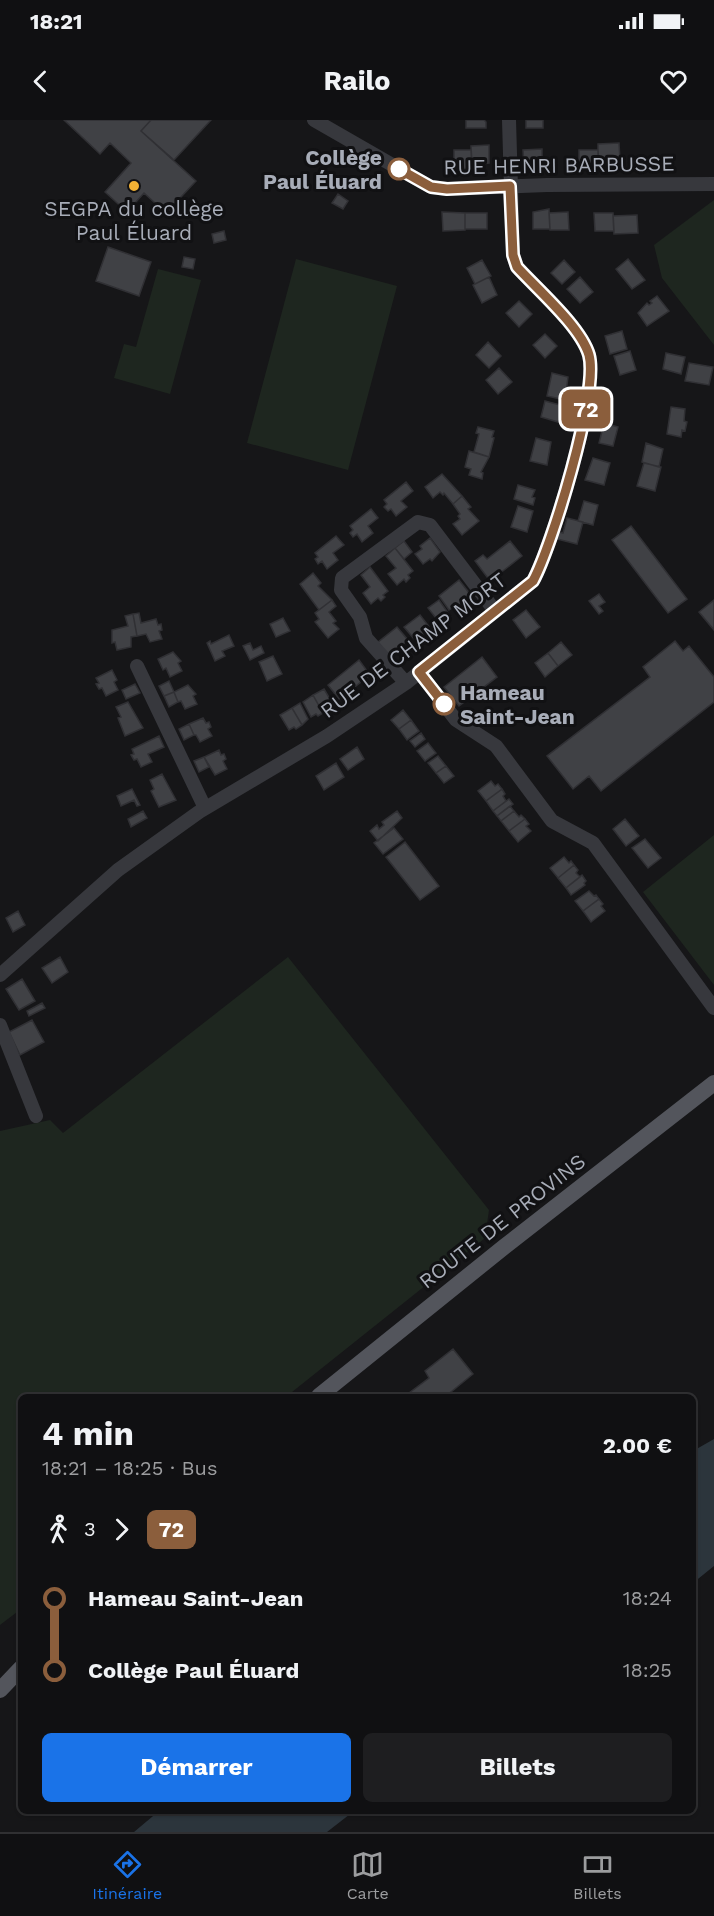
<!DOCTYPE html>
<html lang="fr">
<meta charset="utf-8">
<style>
:root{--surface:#101012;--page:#1e1e20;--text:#f1f3f6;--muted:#9c9d9f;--line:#303032;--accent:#1a73e8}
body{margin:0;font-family:"Work Sans",sans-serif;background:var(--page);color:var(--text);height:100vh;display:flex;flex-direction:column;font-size:22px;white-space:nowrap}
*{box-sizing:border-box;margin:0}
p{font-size:20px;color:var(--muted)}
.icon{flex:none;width:33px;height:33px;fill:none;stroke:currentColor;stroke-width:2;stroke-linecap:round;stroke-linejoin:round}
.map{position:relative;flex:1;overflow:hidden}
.side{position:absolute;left:18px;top:1274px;width:678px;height:420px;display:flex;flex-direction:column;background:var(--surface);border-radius:9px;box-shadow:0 2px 4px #0004,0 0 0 2px var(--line)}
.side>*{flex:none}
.badge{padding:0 12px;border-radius:9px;font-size:21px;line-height:39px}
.map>.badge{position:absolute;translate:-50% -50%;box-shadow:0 0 0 3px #fff}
.legs{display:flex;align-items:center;gap:9px;height:66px;padding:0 24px;font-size:20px}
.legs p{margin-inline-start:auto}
.overview{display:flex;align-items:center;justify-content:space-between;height:102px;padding:0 24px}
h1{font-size:33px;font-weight:700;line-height:45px}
.cta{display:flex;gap:12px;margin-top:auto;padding:12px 24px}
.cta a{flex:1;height:69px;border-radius:9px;background:var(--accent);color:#fff;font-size:24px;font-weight:700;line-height:69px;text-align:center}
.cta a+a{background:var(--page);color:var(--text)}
ul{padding:0 24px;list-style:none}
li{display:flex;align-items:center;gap:21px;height:72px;font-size:22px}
li i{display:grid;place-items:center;width:9px;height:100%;margin:0 8px;background:currentColor}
li i::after{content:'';width:15px;height:15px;margin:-8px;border:4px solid;border-radius:50%;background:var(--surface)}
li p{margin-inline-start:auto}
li:first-child i{background:linear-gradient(#0000 50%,currentColor 0)}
li:last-child i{background:linear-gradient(currentColor 50%,#0000 0)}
.status{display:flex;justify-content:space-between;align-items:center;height:42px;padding:0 30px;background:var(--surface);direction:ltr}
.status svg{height:16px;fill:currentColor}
header{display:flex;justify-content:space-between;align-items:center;height:78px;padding:0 24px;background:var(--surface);font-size:27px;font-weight:700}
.dock{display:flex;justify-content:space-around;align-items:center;height:84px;border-top:2px solid var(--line);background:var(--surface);font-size:16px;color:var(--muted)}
.dock a{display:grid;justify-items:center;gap:3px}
.dock .active{color:var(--accent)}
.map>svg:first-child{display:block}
.green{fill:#1e261f}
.water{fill:#2c353c}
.building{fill:#404145;stroke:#303034;stroke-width:1.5}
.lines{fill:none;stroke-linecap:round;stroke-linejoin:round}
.minor{stroke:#37383d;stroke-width:14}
.major{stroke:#53555c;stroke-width:16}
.line-1-casing{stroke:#fff;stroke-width:14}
.line-1{stroke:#8b5e3c;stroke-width:9}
.stop-1-dot{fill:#fff;stroke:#8b5e3c;stroke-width:3}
.poi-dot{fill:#f2b134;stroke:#111113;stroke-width:2}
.labels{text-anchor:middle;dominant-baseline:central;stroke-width:6;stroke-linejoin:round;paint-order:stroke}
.stop-label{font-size:21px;font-weight:bold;fill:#a8adb8;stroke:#111113;text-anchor:end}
.street-label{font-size:21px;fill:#a8adb8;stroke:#111113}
.poi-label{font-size:21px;fill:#a8adb8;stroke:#111113}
</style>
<div class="status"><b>18:21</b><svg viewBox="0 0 49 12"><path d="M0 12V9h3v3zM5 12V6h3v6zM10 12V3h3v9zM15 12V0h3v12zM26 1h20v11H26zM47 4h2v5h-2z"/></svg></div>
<header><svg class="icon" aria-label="back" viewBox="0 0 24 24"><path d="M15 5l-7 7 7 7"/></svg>Railo<svg class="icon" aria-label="heart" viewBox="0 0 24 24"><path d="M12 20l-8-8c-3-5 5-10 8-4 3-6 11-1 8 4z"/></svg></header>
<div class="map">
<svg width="714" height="1712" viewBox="0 0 714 1712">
<rect width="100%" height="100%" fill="#161618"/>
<path class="green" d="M714,80V225L662,158L654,125Z
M296,139L397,166L348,350L247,323Z
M158,149L201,160L170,274L114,258L124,224L136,227Z
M714,715V865L643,772Z
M288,837L489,1090L485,1118L287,1276H21V1489L0,1505V1011L50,1000L63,1013Z"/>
<path class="water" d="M714,1319V1446L693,1463V1331Z
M159,1691V1690L354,1691L327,1712H134Z"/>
<path class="building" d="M64,0H151L141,11L196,61L166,93L144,73L127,92L105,72L131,43L110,23L100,34Z
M151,0H211L174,40L141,11Z
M466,0H484L486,2V8H466Z
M526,0H543V8H526Z
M619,23L620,40L598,41V24Z
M489,25V43L472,45L471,26Z
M542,29V47L524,48L523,30Z
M454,30H471L472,49L454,48Z
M579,30H598L599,47H579Z
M338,74L348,81L343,89L332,83Z
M549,89L550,109H533V92Z
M442,92L465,93V110L443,111Z
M568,92L569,110H550L549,93Z
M465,93H487V109H465Z
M594,93H613L614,111H595Z
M637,95L638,113L614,114L613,96Z
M224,111L226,120L214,123L212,114Z
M108,127L151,142L139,176L96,161Z
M184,137L195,139L193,149L182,147Z
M628,139L645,160L632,169L616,149Z
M482,140L491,156L475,164L467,148Z
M564,140L575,152L562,164L551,153Z
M489,157L497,175L482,183L473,165Z
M580,157L593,172L580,183L567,169Z
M657,176L669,191L647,206L638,193L647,183L649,185L652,183L650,181Z
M519,181L532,194L519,207L506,193Z
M622,211L627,229L610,234L605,216Z
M545,214L557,226L545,238L533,225Z
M488,222L501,236L489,248L476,235Z
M630,231L636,250L620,255L614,236Z
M666,233L685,237L681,254L663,249Z
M689,243L713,247L709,265L685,261Z
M499,248L512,262L498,274L486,260Z
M552,253L568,257L565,280L547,276Z
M545,281L564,286L558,302L541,297Z
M671,287L685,289L684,301L687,302L685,311L682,310L681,317L667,314Z
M604,303L618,307L613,326L599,323Z
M478,307L494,311L492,317L494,318L489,337L474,332L479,314L476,313Z
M536,318L551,322L547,345L530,341Z
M646,323L663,329L659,347L642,342Z
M469,331L489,337L481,352L483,353L482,359L469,355L471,349L465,347Z
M593,338L610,343L604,365L585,360Z
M644,343L661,347L655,371L637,366Z
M442,354L462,376L453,384L444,373L443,375L440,372L433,378L425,367Z
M406,362L413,371L401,381L407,387L396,396L391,389L388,391L384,387L387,384L384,380Z
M518,365L535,370L532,377L535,378L533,385L514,379Z
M462,376L471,387L468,389L479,401L462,415L453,404L460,399L458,396L460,394L453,384Z
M584,381L598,385L593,405L578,401Z
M518,386L533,391L527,412L511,407Z
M371,389L378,398L368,406L373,413L362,422L357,414L353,417L350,413L353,410L350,406Z
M567,398L583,402L577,424L557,419L559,412L563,413Z
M631,406L687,479L668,493L612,420Z
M336,416L344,425L333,433L338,440L327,449L322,441L318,444L315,439L318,437L315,433Z
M430,418L440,432L432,441L430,439L423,444L415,434L422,429L420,426Z
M404,421L412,432L404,439L395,428Z
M510,421L522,436L490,461L475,441L483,435L487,439Z
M395,428L413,451L408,455L410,458L406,462L404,459L397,465L388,454L396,448L386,436Z
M370,447L388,471L383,475L385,477L381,481L378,478L371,484L363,473L370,467L361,455Z
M313,453L321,463L318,466L332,480L319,490L300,464Z
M459,460L470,474L465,478L467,481L457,488L455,486L449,490L439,476Z
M599,474L605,482L599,486L603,491L599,494L589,481Z
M332,480L336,486L329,492L336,501L333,503L339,509L328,518L315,502L319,499L315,493Z
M439,480L451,497L446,501L444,499L439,502L428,488Z
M714,480V510L699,492Z
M526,490L540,507L526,518L513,500Z
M139,493L141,503L156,499L158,505L161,504L162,510L159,511L162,519L150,522L146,514L137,516L133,494Z
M133,494L137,516L131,517V527L117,530L115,522L112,523V510L128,506L125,496Z
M420,495L430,508L429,509L431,512L421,519L419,517L415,520L404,507Z
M283,498L290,511L276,517L270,504Z
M397,507L408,520L402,525L404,527L394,535L392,532L387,536L377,523Z
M229,515L234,526L222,531L225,536L215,541L207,523L210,521L211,524Z
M675,521L683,531L689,526L714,557V582L601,671L589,656L573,669L547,636L650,557L643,547Z
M561,522L572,535L558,546L548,533Z
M250,523L253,530L261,526L264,533L250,540L243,526Z
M173,532L181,541L178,543L182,551L170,557L166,548L163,550L158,539Z
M548,533L558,546L545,557L535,543Z
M273,536L282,554L267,561L259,542Z
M482,537L497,557L459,586L444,567Z
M359,540L370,555L339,579L328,565Z
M112,550L117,560L114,562L118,570L106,576L102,568L99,569L96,564L99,563L96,558Z
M169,561L174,572L164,576L159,566Z
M135,564L140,573L126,579L122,570Z
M188,565L196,574L193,576L197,584L185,589L181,581L178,582L174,572Z
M324,569L333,584L327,588L329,590L323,593L313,575Z
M174,572L178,582L169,587L164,576Z
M313,575L323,593L318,596L316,594L311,597L303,582Z
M128,582L143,608L125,616L118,598L121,597L116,587Z
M300,583L308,599L302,605L292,588Z
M292,588L302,605L296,609L294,607L289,610L280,595Z
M403,590L411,600L399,609L391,600Z
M203,598L206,603L209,602L211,607L208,609L212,616L200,622L196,615H194L189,604Z
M411,600L419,611L407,620L399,609Z
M189,604L194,615L184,620L179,609Z
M421,613L425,619L415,627L410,621Z
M159,616L164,627L148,634L152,642L141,647L137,639L134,640L131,635L134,634L132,629Z
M428,623L436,633L425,641L417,631Z
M357,627L364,639L348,650L340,639Z
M219,630L221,635L224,634L226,639L223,641L227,649L215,655L204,637Z
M438,636L446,646L436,653L428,643Z
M204,637L209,647L199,652L194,641Z
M336,643L344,657L324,670L316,656Z
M446,646L454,656L444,663L436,653Z
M162,654L176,680L159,687L151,671L154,669L150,660Z
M491,661L495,666L498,664L502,669L486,681L478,671Z
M132,669L140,685L137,686L134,680L121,686L117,676Z
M502,669L505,674L503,676L506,681L493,691L486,681Z
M509,679L513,684L497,696L493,691Z
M510,686L514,691L501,701L497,696Z
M143,691L147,698L131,707L128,699Z
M397,691L402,698L378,721L370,711L377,705L379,709L384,705L382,702Z
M514,691L519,697L521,695L525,699L509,711L501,701Z
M525,699L529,704L526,706L531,711L518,722L509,711Z
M625,699L639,716L626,726L613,709Z
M394,708L403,719L383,734L374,723Z
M645,719L661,738L648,748L632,728Z
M405,722L439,766L420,780L386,737Z
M564,737L569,743L571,741L574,745L558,758L550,748Z
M574,745L578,750L576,753L580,757L566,768L558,758Z
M582,755L586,761L584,763L585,765L571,775L566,768Z
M589,771L594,776L596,775L599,779L583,791L575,781Z
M599,779L603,784L601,786L605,791L591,802L583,791Z
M18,791L25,805L13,812L6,798Z
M60,837L68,852L52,863L42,848Z
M22,859L35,881L19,890L6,869Z
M42,883L45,888L29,896L27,891Z
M32,900L44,922L20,935L9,912Z
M453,1229L473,1254L446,1276H405L429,1258L425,1251Z"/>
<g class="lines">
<path class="minor" d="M314,0L422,62L431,67L447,69L547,65L714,64
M137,546L205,688
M419,552L456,600L496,626L552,701L593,723L714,888
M406,563L366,518L360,497L341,470L342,458L418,402L430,405L495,491
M0,855L118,750L199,692L327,616L406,563L533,461C552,426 599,272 589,235C581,207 537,169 517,147L513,135L509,0
M0,905L36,996"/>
<path class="major" d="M319,1276L504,1127L714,963
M0,1570L21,1548"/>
</g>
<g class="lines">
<defs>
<path id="line-1" d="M399,49L431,67L447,69L510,66L513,135L517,147C537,169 581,207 589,235C599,272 552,426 533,461L419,552L444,584"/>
</defs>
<use href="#line-1" class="line-1-casing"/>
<use href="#line-1" class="line-1"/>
</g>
<g class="stop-1-dot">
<circle cx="399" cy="49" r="10"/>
<circle cx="444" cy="584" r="10"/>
</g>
<circle class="poi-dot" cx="134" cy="66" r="6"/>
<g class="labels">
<g class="stop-label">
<text x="382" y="37">Collège<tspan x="382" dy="24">Paul Éluard</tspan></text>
<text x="460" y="572" text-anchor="start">Hameau<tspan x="460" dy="24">Saint-Jean</tspan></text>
</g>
<g class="street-label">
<text transform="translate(559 45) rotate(-1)">RUE HENRI BARBUSSE</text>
<text transform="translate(413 525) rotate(-37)">RUE DE CHAMP MORT</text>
<text transform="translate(502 1101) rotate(-38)">ROUTE DE PROVINS</text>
</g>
<g class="poi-label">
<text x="134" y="88">SEGPA du collège<tspan x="134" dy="24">Paul Éluard</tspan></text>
</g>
</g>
</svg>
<b class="badge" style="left:586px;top:289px;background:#8b5e3c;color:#fff">72</b>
<section class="side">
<div class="overview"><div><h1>4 min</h1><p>18:21 – 18:25 · Bus</p></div><b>2.00 €</b></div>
<div class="legs"><svg class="icon" aria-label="walk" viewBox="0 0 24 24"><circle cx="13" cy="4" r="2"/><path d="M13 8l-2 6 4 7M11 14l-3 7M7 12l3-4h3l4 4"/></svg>3<svg class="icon" aria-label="forward" viewBox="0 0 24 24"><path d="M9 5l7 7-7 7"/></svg><b class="badge" style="background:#8b5e3c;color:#fff">72</b></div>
<ul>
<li><i style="color:#8b5e3c"></i><b>Hameau Saint-Jean</b><p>18:24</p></li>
<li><i style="color:#8b5e3c"></i><b>Collège Paul Éluard</b><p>18:25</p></li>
</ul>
<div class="cta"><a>Démarrer</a><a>Billets</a></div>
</section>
</div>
<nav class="dock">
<a class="active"><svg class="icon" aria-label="directions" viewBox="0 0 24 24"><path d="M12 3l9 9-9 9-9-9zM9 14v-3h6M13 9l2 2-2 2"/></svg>Itinéraire</a>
<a><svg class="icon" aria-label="map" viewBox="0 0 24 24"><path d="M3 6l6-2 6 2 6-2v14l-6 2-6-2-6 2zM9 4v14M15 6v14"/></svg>Carte</a>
<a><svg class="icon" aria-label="tickets" viewBox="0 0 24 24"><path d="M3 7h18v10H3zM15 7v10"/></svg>Billets</a>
</nav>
